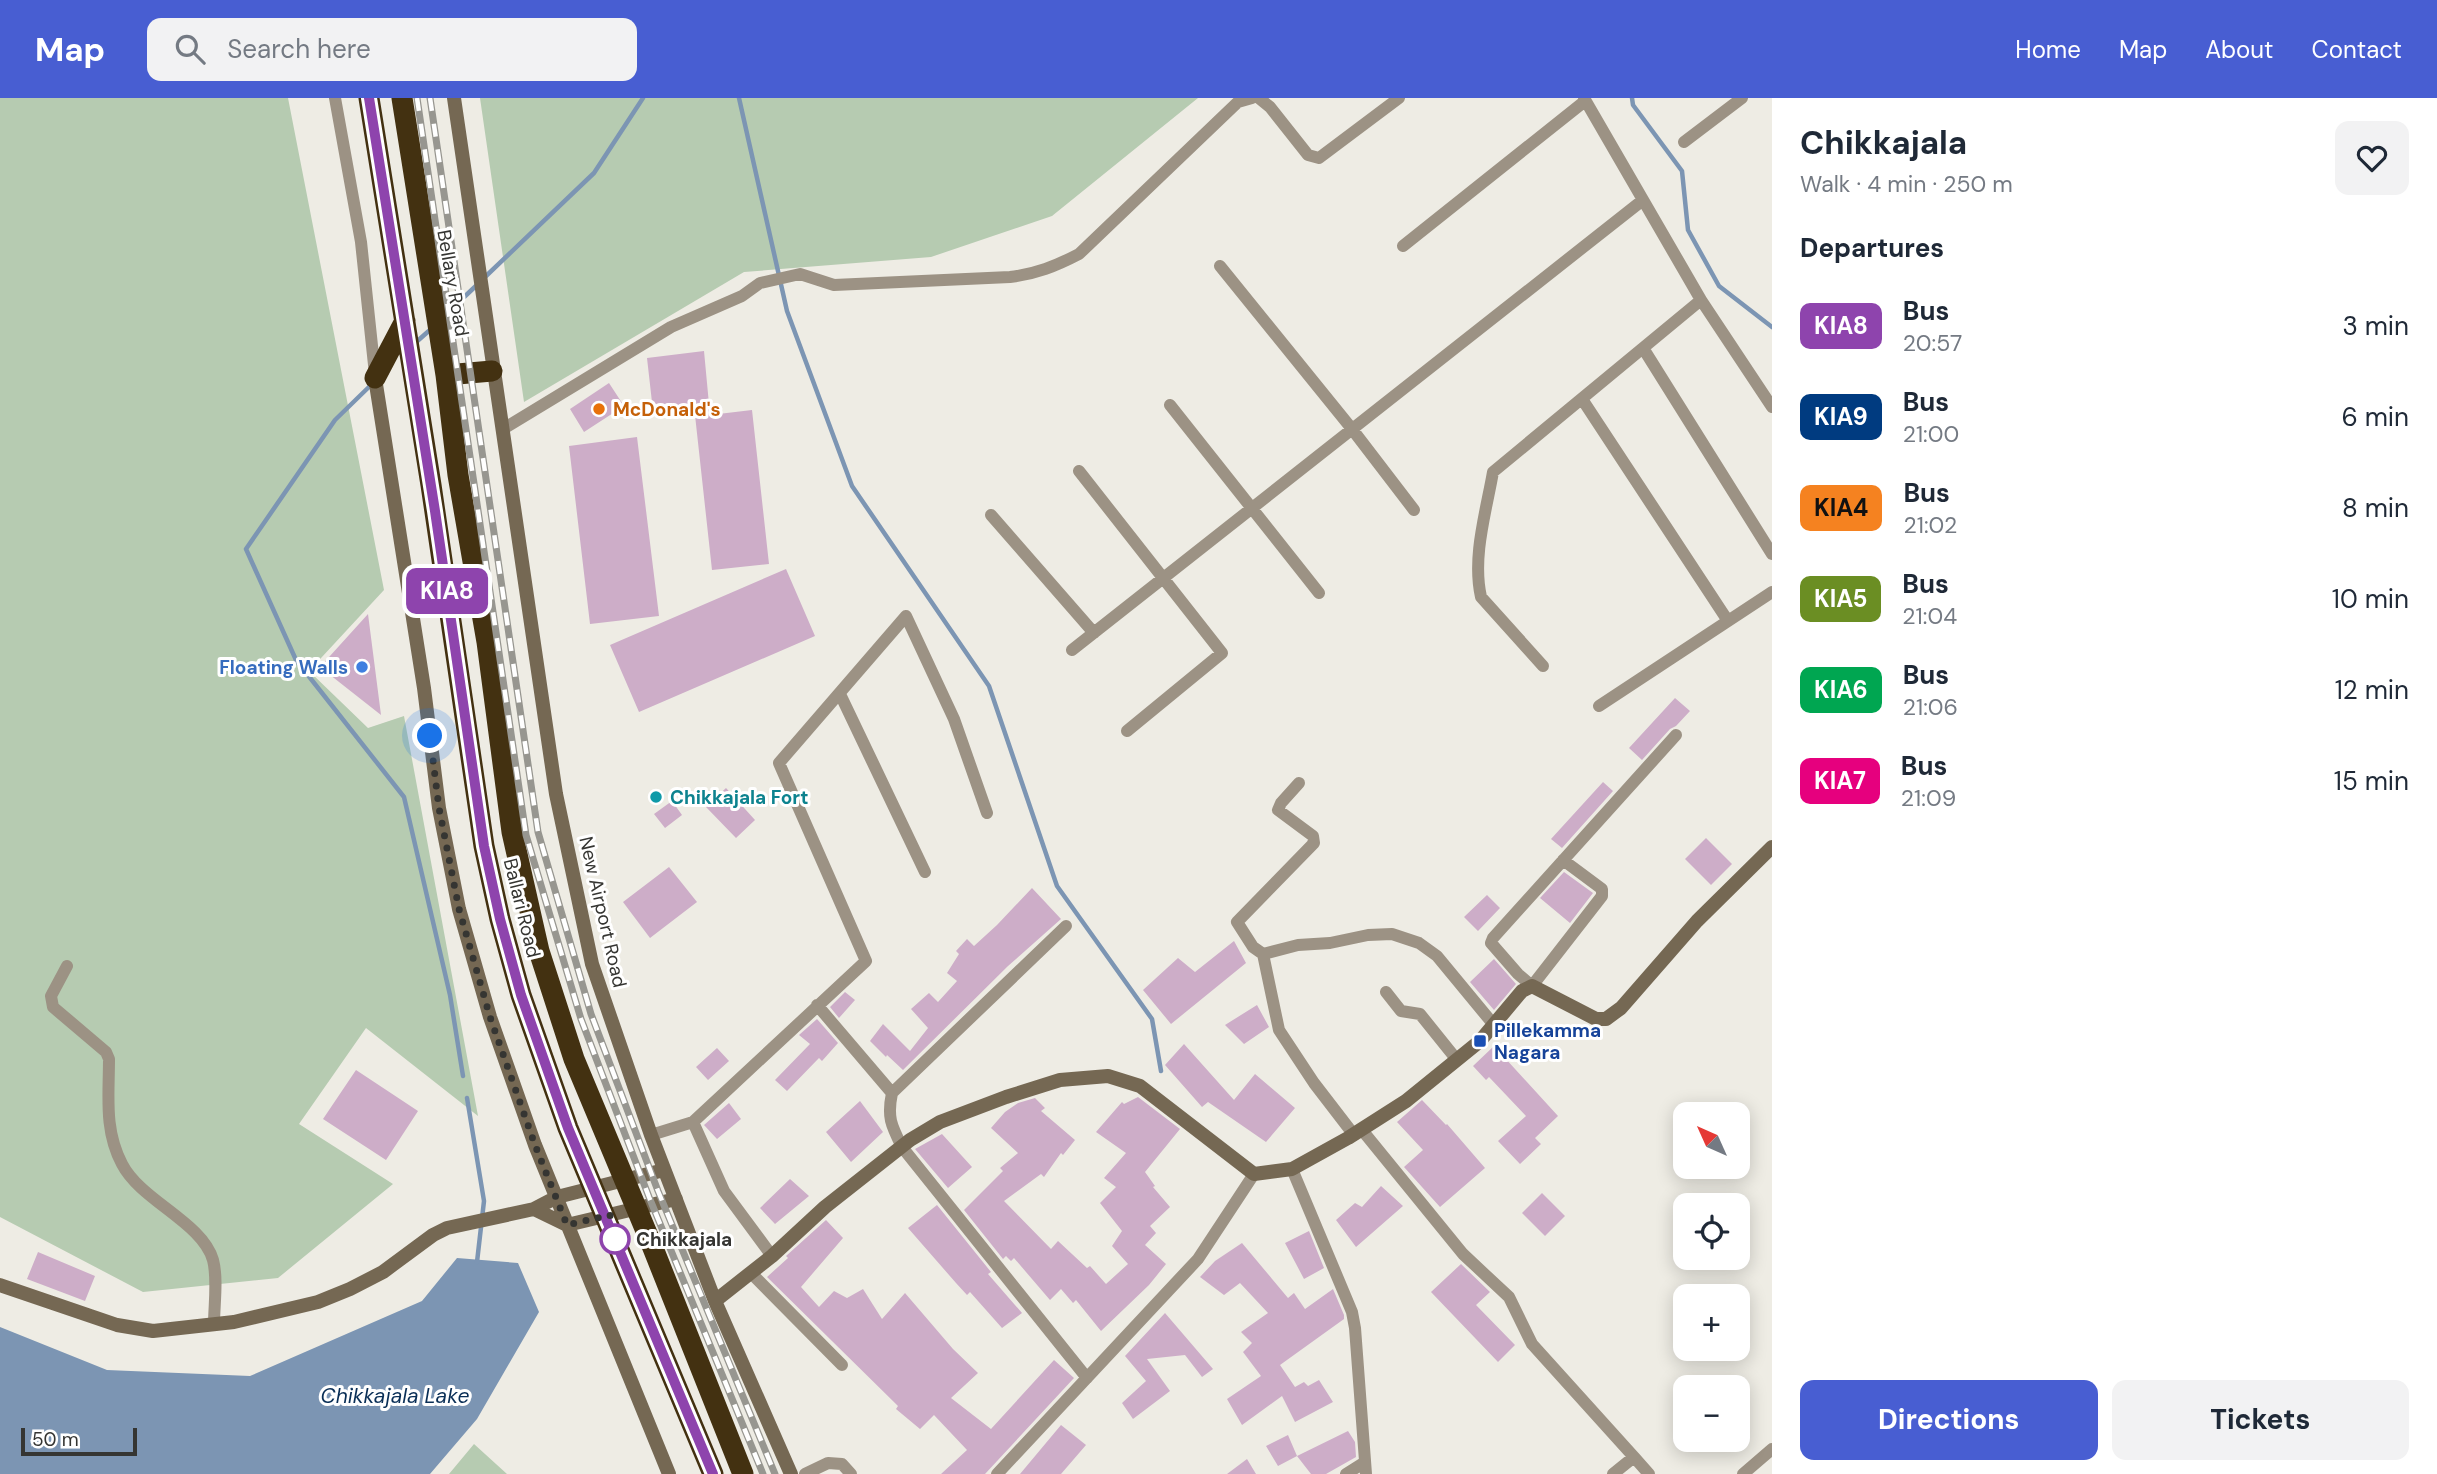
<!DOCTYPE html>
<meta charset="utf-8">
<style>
:root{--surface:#fff;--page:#f2f2f3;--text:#1f2937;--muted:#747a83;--accent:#485ed2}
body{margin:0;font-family:"DM Sans",sans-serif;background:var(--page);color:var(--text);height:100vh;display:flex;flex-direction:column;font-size:26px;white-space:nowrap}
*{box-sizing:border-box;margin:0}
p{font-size:23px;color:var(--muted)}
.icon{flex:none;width:38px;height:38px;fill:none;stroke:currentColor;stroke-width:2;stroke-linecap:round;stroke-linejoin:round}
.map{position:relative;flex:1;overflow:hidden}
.side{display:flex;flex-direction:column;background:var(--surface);width:665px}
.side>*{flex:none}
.badge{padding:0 14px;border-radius:10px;font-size:24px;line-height:46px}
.needle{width:46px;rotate:315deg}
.fabs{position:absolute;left:1673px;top:1004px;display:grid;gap:14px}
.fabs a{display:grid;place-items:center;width:77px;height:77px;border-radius:14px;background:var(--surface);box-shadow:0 4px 18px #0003;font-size:35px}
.scale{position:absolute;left:21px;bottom:18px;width:116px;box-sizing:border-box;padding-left:7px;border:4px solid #353532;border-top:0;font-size:19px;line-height:24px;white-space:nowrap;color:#353532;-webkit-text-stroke:5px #fff;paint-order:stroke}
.you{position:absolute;width:35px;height:35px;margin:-18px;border:5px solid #fff;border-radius:50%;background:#1a73e8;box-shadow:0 0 0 10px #1a73e833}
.map>.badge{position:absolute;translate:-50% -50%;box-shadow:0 0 0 4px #fff}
h2{padding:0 28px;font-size:26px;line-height:63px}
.round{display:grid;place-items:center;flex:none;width:74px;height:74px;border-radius:14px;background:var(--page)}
.headline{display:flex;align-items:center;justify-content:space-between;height:119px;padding:0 28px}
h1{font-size:33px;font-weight:700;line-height:52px}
.cta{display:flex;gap:14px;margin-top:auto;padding:14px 28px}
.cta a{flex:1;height:80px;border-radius:14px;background:var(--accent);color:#fff;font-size:28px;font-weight:700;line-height:80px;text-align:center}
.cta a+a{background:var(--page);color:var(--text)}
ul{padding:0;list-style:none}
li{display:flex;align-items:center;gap:21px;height:91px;padding:0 28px}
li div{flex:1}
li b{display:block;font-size:26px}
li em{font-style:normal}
li .badge{min-width:77px;font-weight:700;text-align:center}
header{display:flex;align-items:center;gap:42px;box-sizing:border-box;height:98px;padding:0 35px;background:var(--accent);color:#fff}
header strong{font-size:33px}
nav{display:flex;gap:38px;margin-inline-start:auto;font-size:24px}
.search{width:490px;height:63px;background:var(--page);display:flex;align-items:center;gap:18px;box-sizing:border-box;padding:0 24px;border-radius:14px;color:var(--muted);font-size:26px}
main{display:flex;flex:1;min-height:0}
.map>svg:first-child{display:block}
.green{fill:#b6cbb1}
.water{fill:#7c95b3}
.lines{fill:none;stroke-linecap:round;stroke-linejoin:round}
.stream{stroke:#7c95b3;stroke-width:4.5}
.building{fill:#cdadc8}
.street{stroke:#9c9284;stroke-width:12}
.secondary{stroke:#756853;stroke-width:14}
.highway{stroke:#433111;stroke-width:21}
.rail-casing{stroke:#979690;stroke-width:7}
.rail{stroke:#fff;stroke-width:4.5;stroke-dasharray:13;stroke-linecap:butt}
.line-casing{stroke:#fff;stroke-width:16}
.line{stroke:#8e44ad;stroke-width:10}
.walk{stroke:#353532;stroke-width:7;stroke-dasharray:0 12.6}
.food-dot{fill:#e8710a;stroke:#fff;stroke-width:2.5}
.shop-dot{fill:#3f7fe0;stroke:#fff;stroke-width:2.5}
.culture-dot{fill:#0f9aa8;stroke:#fff;stroke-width:2.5}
.transit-dot{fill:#1a4fb4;stroke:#fff;stroke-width:2.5}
.stop-dot{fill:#fff;stroke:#8e44ad;stroke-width:3.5}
.labels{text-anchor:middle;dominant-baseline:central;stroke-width:6;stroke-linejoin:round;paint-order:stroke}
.street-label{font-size:19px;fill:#353532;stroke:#fff}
.food-label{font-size:19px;font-weight:bold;fill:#c56008;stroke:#fff;text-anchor:start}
.shop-label{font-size:19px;font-weight:bold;fill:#366cbe;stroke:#fff;text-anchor:end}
.culture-label{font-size:19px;font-weight:bold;fill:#0d838f;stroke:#fff;text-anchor:start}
.transit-label{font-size:19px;font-weight:bold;fill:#164399;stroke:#fff;text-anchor:start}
.stop-label{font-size:19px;font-weight:bold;fill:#353532;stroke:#fff;text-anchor:start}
.water-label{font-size:21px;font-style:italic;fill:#092e56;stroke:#fff}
</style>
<header>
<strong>Map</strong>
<div class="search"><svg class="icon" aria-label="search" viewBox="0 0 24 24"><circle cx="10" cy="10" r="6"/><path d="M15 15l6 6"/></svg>Search here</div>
<nav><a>Home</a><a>Map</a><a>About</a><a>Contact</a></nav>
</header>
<main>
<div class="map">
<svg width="1772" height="1376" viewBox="0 0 1772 1376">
<rect width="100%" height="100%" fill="#eeece4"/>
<path class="green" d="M0,0H288L384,492L309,573L368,630L404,618L478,1018L366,930L299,1026L393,1086L278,1180L143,1194L0,1119Z
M480,0H1198L1052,118L931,159L744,174L524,304Z
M474,1346L507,1376H449Z"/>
<path class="water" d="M457,1160L518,1165L539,1214L477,1321L430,1376H0V1229L107,1272L250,1278L422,1203Z"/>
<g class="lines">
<path class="stream" d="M739,0L787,213L852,388L989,588L1057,788L1152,921L1161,973
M1632,0L1633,7L1682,73L1688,132L1719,188L1772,229
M485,179L594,75L643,0
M444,218L479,185
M414,246L431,231
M372,286L335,322L246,451L296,562L404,699L450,897L463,978
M467,1000L484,1103L477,1164"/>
</g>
<path class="building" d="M704,253L710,317L752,312L769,466L712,472L694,308L653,313L647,260Z
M609,285L624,308L584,334L570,311Z
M637,339L659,518L590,526L569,348Z
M786,471L815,538L639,614L610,547Z
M368,516L381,617L320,569Z
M1675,600L1690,613L1676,628L1670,631L1642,662L1629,650Z
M1603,684L1613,693L1562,750L1551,741Z
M726,690L755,722L736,740L706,709Z
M672,703L682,717L665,730L654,716Z
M1706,740L1732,766L1711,787L1685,761Z
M669,769L697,804L650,840L623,804Z
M1564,774L1593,795L1570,825L1540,800Z
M1032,790L1061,821L1008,868L903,972L887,957L886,959L870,943L883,926L910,953L928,930L911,911L929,895L938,904L957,883L947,875L959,856L956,853L967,841L974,848L997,827Z
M1487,797L1500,810L1478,833L1464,819Z
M1234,843L1246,865L1171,926L1143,892L1178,860L1195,874Z
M1494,861L1516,886L1494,912L1470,884Z
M845,894L855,902L839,920L830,909Z
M1257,907L1269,929L1244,946L1225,927Z
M817,921L838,945L822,963L819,960L787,993L775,982L810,946L799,937Z
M1184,946L1234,1002L1255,976L1295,1010L1266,1044L1208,1004L1202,1009L1165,967Z
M1494,948L1558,1018L1535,1040L1541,1046L1520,1066L1498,1043L1526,1018L1489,979L1486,982L1473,968Z
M717,950L729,963L708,982L696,969Z
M356,972L418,1013L386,1062L323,1021Z
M1138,999L1180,1031L1145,1074L1155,1088L1153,1089L1170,1109L1150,1128L1156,1135L1145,1147L1166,1166L1149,1187L1101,1233L1076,1202L1073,1205L1061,1191L1050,1202L1014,1160L1011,1163L1006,1158L1003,1161L964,1112L1003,1073L1000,1070L1018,1055L991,1030L1005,1014L1018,1005L1035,1000L1045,1010L1041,1013L1075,1042L1063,1057L1061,1055L1044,1079L1041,1076L1004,1103L1051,1151L1058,1143L1087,1170L1090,1168L1106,1186L1128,1166L1112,1148L1122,1133L1100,1105L1116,1089L1104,1080L1126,1055L1096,1034L1122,1004L1124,1006Z
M1422,1002L1446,1027L1447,1026L1485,1070L1440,1109L1404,1069L1423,1052L1397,1024Z
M860,1003L883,1034L851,1064L826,1034Z
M729,1005L741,1021L717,1041L704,1027Z
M942,1036L972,1069L948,1090L915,1051Z
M790,1081L809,1098L775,1126L760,1110Z
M1381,1088L1403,1108L1356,1149L1336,1122L1355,1105L1362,1109Z
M1542,1095L1565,1118L1545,1138L1522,1115Z
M937,1107L991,1174L988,1176L1022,1215L1002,1230L970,1194L967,1197L956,1185L908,1130Z
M826,1122L843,1140L801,1189L819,1209L834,1193L847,1200L863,1191L882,1221L905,1195L953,1251L978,1275L951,1300L991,1331L1054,1262L1074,1280L985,1376H941L967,1352L934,1317L920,1331L896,1311L898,1308L767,1179L788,1160L786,1158Z
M1309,1133L1324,1170L1304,1181L1285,1145Z
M1242,1145L1288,1200L1294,1195L1305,1211L1333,1191L1344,1217V1221L1280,1267L1295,1289L1304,1284L1308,1288L1319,1282L1333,1304L1295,1324L1282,1298L1242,1327L1227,1301L1261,1278L1243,1254L1252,1245L1241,1234L1268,1215L1240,1185L1224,1197L1200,1179L1215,1163Z
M38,1154L95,1178L85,1203L27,1181Z
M1461,1166L1490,1194L1476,1207L1515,1247L1498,1264L1431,1194Z
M1165,1215L1213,1271L1202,1279L1185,1257L1147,1261L1170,1293L1133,1321L1122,1305L1146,1283L1125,1258Z
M1061,1327L1086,1347L1061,1376H1020Z
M1348,1333L1355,1344L1356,1359L1326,1376H1311L1297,1358Z
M1288,1337L1297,1358L1278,1368L1266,1348Z
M1247,1361L1256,1376H1227Z"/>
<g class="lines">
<path class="street" d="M335,0L361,144L375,276
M1259,0L1270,9L1308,57L1319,60L1399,0
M1584,0L1701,202
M1684,44L1742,0
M1403,148L1585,3
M1220,168L1352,331L1414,412
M1643,250L1772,456
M1582,301L1728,523
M1170,307L1319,495
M503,331L671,229L742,198L760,185L800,176L834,187L1010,179C1036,176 1056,168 1079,156L1238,4L1252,0
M1079,373L1222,555L1127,633
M991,417L1094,535
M1072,552L1643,102
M1543,568L1481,499C1472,459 1486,414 1493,374L1701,202L1772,309
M840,596L925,774
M1599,608L1772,494
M1299,685L1281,705L1278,712L1313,738L1314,745L1237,824L1253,849L1263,856L1298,847L1330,845L1368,837L1392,836L1419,845L1437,858L1494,927
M1563,762L1602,791V798L1532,888L1518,876L1491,845L1493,840L1676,637
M1066,828L892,995C887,1019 891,1027 902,1049L1087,1280
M1263,856L1279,932L1314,985L1354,1037
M67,868L51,898L53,909L106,954L109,961C109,998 104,1032 122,1066C141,1103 202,1124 213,1162C218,1181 214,1207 214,1227
M1386,894L1401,913L1420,916L1457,962
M817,907L892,995
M693,1024L724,1093L772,1158
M1362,1032L1463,1156L1509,1199L1532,1246L1634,1359
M651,1037L693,1024L866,863L779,665L906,518L954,621L987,715
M1292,1071L1352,1214L1355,1230L1366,1376
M751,1175L842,1267
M805,1376L828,1365L842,1366L851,1376
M997,1376L1198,1161L1254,1076
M1346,1376L1365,1364
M1613,1376L1634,1359L1649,1376
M1743,1376L1772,1351"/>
<path class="secondary" d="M454,0L556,696L592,866L651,1037L715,1203L791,1376
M375,280L424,590L439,710L459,811L490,919L535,1047L669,1376
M534,1111L567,1127L676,1101
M0,1187L117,1227L153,1233L234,1224L318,1204L350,1191L383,1174L433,1137L447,1130L534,1111L557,1099L664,1072
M715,1203L772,1158L825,1109L910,1042L940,1024L1006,999L1060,982L1108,978L1140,988L1254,1076L1292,1071L1348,1040L1406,1003L1480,943L1522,893L1532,888L1596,921H1606L1621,910L1697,823L1772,749"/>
<path class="highway" d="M369,0L431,387L484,748L500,821L521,897L568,1030L713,1376
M402,0L446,277L458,377L487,544L512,734L539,853L574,961L651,1145L743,1376
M446,277L492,273
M375,280L405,223"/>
<defs>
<path id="rail" d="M417,0L526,737L581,921L649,1099L763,1376
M430,0L538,734L591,916L658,1093L775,1376"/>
</defs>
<use href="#rail" class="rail-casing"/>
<use href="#rail" class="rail"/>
</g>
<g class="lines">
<defs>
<path id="line" d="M369,0L435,413L484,748L500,821L521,897L568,1030L713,1376"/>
</defs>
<use href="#line" class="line-casing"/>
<use href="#line" class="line"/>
<path class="walk" d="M430,638L439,710L459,811L490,919L535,1047L567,1127L610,1117L615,1141"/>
</g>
<circle class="food-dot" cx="599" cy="311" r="7"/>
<circle class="shop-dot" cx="362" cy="569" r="7"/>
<circle class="culture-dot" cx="656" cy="699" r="7"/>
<rect class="transit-dot" x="1473" y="936" width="14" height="14" rx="3.5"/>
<circle class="stop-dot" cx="615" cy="1141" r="14"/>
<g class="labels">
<g class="street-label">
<text transform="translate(453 185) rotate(80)">Bellary Road</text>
<text transform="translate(522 810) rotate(76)">Ballari Road</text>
<text transform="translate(603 814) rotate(77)">New Airport Road</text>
</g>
<g class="food-label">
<text x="613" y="311">McDonald's</text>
</g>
<g class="shop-label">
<text x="348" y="569">Floating Walls</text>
</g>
<g class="culture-label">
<text x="670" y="699">Chikkajala Fort</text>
</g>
<g class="transit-label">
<text x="1494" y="932">Pillekamma<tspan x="1494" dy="22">Nagara</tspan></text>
</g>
<g class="stop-label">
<text x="636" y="1141">Chikkajala</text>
</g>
<g class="water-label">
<text x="395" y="1298">Chikkajala Lake</text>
</g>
</g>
</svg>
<div class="fabs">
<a><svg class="needle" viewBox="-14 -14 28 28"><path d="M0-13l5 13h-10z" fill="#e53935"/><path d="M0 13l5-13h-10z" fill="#747a83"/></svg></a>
<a><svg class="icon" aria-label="locate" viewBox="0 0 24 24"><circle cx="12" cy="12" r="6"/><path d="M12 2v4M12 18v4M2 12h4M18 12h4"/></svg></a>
<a>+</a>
<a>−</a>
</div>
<div class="scale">50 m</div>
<div class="you" style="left:430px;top:638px"></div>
<b class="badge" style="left:447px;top:493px;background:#8e44ad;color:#fff">KIA8</b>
</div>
<section class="side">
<div class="headline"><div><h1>Chikkajala</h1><p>Walk · 4 min · 250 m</p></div><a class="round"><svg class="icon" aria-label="heart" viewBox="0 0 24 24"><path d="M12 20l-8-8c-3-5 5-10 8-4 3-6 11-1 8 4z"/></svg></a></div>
<h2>Departures</h2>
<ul>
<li><span class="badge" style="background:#8e44ad;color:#fff">KIA8</span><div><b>Bus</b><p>20:57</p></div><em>3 min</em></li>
<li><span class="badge" style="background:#003b80;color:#fff">KIA9</span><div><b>Bus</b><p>21:00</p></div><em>6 min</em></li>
<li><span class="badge" style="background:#f58220;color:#111">KIA4</span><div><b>Bus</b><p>21:02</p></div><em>8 min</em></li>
<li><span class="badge" style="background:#6b8e23;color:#fff">KIA5</span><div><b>Bus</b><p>21:04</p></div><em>10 min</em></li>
<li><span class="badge" style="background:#00a651;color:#fff">KIA6</span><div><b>Bus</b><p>21:06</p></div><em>12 min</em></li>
<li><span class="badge" style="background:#e6007e;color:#fff">KIA7</span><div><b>Bus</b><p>21:09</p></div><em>15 min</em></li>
</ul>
<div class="cta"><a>Directions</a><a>Tickets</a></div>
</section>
</main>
